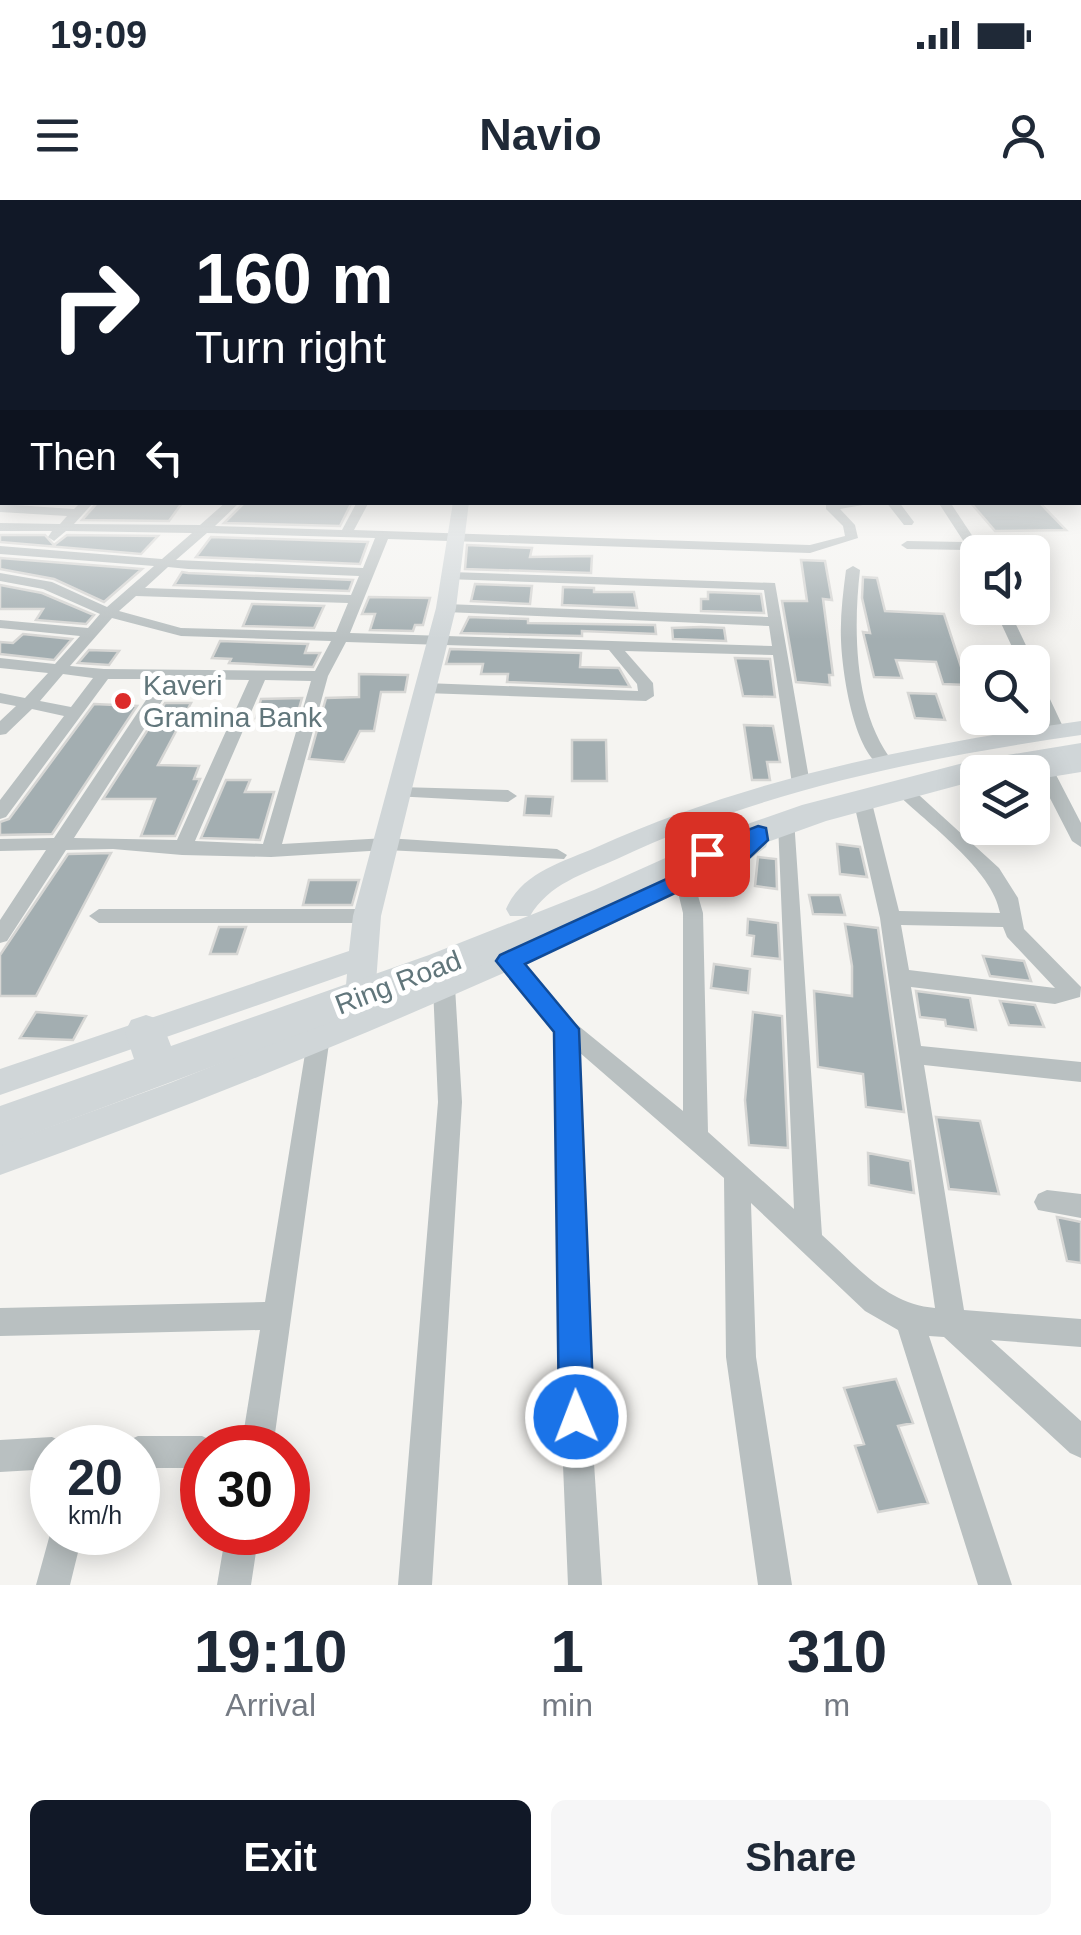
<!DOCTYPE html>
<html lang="en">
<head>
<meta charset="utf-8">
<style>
	body { margin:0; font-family:Helvetica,sans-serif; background:#f6f6f7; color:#1f2937; height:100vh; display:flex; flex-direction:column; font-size:38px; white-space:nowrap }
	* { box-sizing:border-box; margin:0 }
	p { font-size:32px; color:#747a83 }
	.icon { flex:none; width:55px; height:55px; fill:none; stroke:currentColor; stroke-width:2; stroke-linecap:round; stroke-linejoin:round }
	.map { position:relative; height:1385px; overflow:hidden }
	.sheet { display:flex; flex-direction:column; background:#fff; flex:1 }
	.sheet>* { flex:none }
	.top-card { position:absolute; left:0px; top:0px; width:1082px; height:305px; box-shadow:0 5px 25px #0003; background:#111827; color:#fff; overflow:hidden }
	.fabs { position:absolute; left:960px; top:335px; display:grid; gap:20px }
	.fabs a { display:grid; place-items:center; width:90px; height:90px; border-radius:15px; background:#fff; box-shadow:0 5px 25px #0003; font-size:50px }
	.speed { position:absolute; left:30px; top:1225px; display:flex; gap:20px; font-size:50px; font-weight:700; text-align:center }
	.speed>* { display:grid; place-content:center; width:130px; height:130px; border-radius:50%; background:#fff; box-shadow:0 5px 25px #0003; line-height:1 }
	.speed small { font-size:25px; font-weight:400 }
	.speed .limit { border:15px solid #d22; background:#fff; color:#111 }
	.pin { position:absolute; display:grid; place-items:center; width:85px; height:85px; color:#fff; margin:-42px; border-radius:20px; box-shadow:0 5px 15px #0006 }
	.me { position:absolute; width:110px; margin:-55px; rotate:359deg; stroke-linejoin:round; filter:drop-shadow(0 0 8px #0008) }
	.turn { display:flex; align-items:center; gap:35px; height:210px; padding:0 30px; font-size:45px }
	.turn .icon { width:130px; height:130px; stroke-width:2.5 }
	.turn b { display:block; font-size:70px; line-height:85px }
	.then { display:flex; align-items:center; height:95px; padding:0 30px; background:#0003; gap:20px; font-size:38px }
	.eta { display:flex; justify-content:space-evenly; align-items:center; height:170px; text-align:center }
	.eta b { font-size:60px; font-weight:700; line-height:70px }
	.primary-button { display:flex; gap:20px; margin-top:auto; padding:20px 30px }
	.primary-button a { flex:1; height:115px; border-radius:15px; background:#111827; color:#fff; font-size:40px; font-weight:700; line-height:115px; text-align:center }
	.primary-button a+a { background:#f6f6f7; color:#1f2937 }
	.status { display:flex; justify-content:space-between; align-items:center; height:70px; padding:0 50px; background:#fff; direction:ltr }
	.status svg { height:28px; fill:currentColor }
	header { display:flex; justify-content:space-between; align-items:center; height:130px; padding:0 30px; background:#fff; font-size:45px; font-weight:700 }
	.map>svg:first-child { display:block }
</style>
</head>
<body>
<div class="status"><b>19:09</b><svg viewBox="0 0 49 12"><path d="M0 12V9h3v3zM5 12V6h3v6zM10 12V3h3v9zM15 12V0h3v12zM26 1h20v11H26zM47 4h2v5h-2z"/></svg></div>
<header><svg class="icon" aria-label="menu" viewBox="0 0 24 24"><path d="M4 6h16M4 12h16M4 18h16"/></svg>Navio<svg class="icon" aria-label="person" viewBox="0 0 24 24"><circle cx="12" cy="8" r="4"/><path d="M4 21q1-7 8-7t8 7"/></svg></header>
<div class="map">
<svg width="1081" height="1385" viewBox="0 0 1081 1385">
	<rect width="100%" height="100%" fill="#f5f4f1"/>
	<!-- building -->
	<path fill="#a3aeb1" stroke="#d6d6d4" stroke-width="2.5" d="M 98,302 L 166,302 L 182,303 L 169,321 L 82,320 Z
		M 245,302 L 352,302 L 340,326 L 224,323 Z
		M 970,302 L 1039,302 L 1066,330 L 995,331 Z
		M 0,335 L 45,335 L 54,345 L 67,335 L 158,336 L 141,354 L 0,342 Z
		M 211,337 L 368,342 L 360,364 L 196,357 Z
		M 467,345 L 532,348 L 530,357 L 592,356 L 591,373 L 465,369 Z
		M 0,358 L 142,369 L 104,402 L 54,379 L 0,369 Z
		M 801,360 L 825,361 L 832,400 L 823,399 L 833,475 L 829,475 L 830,485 L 796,482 L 782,401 L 807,401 Z
		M 182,372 L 188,373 L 353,380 L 349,391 L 174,385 Z
		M 863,377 L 877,378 L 885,411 L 944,414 L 967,485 L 943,484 L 936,462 L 896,460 L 902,478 L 874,477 L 863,432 L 870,433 L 862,398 Z
		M 475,384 L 532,386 L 530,404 L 471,401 Z
		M 0,385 L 42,393 L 94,415 L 86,424 L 36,420 L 43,409 L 0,409 Z
		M 563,387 L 594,388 L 594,392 L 634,392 L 637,408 L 562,405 Z
		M 708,392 L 761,394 L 764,413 L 701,411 L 701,399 L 708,399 Z
		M 369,397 L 430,398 L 423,425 L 415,425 L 413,431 L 370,430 L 375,414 L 362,414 Z
		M 252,404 L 324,406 L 314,428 L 243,426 Z
		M 469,417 L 528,419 L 528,423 L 655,425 L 656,434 L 582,431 L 582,436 L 461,433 Z
		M 701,427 L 724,428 L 726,441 L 673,439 L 672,428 Z
		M 23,434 L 72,439 L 54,460 L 0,454 L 0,442 L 13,443 Z
		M 220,441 L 308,444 L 305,453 L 320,453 L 313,467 L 229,463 L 231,459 L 212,458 Z
		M 450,449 L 581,453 L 580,467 L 619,468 L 630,487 L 507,482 L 508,474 L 481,474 L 483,464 L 446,464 Z
		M 89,450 L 119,451 L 109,465 L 78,463 Z
		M 735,458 L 770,459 L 775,497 L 743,496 Z
		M 359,474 L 408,475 L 405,492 L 381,492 L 374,531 L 360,531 L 344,562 L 309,559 L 326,498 L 359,497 Z
		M 908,493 L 936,494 L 945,520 L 915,518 Z
		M 302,498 L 298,512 L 256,518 L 261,499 Z
		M 165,503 L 191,503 L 158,565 L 199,566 L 194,579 L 200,579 L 175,636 L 141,636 L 155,599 L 103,599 Z
		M 94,504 L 137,506 L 52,634 L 0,635 L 0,622 L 9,619 Z
		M 744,525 L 773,526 L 780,562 L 767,562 L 770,580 L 752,580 Z
		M 572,540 L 606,540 L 607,581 L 572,581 Z
		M 226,580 L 250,580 L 245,592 L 274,592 L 260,640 L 201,638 Z
		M 526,596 L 553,597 L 551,616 L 524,615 Z
		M 837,644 L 860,647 L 867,677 L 840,674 Z
		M 111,653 L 36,796 L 0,796 L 0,755 L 68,654 Z
		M 758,657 L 776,659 L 777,689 L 755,686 Z
		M 309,680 L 359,680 L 352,705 L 303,705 Z
		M 809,695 L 840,695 L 845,715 L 813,714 Z
		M 748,719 L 778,723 L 780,759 L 752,756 L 754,736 L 747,735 Z
		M 845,724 L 878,728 L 904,912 L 866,907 L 863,874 L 818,867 L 814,791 L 852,796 L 852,766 Z
		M 219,727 L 246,727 L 237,754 L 210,754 Z
		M 983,756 L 1024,761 L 1031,781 L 990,776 Z
		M 714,764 L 750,769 L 748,793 L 711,788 Z
		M 916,791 L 970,798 L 976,830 L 946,826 L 945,820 L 920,817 Z
		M 1000,801 L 1035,805 L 1044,827 L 1009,825 Z
		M 36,812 L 86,816 L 73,840 L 20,838 Z
		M 753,812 L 782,816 L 788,948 L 749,945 L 745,900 Z
		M 936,917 L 980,921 L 999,994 L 949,989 Z
		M 868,953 L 910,961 L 914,993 L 869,985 Z
		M 1057,1017 L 1081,1022 L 1081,1063 L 1067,1061 Z
		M 896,1179 L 913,1223 L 898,1226 L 928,1303 L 878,1312 L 855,1246 L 864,1244 L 844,1188 Z"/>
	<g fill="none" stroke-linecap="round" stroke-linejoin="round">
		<!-- street -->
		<path fill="#b9c0c1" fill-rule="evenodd" d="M 0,260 L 2,260 L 2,266 L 0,266 Z
			M 0,282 L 2,282 L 2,288 L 0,288 Z
			M 81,302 L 94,302 L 74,324 L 200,325 L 226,302 L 240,302 L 215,326 L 342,330 L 357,302 L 369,302 L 354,330 L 810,345 L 845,336 L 843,326 L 826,309 L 826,303 L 880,302 L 840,309 L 855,325 L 858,338 L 810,353 L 388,339 L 350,433 L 772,446 L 769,426 L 446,412 L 439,408 L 446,404 L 768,417 L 764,390 L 446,379 L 446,373 L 451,372 L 775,383 L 810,584 L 807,588 L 801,589 L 792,584 L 773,455 L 625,451 L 653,483 L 654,496 L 646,501 L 425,493 L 417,488 L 425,483 L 638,491 L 637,484 L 609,450 L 346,442 L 328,476 L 282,644 L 386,638 L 557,649 L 567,655 L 564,659 L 386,650 L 271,657 L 182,655 L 113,649 L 66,650 L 7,741 L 0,743 L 0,720 L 46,650 L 0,651 L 0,639 L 54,638 L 160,479 L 108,479 L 6,617 L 0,619 L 0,600 L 64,516 L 32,509 L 6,534 L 0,535 L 0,521 L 16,506 L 0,503 L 0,493 L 25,498 L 48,473 L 0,468 L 0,458 L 55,464 L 80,436 L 0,428 L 0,420 L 88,428 L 100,414 L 43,389 L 0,381 L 0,373 L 52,382 L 107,407 L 154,366 L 0,354 L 0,346 L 162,359 L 192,333 L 66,331 L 54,341 L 48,337 L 52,331 L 0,331 L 0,323 L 60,324 L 67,316 L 0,312 L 0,304 L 74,309 ZM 207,333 L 375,338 L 363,368 L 176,360 ZM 168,367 L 188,369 L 359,376 L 351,395 L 145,388 ZM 136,396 L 348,403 L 336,432 L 181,428 L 119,411 ZM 112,418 L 181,436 L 331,441 L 315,471 L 104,469 L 70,466 ZM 63,474 L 93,478 L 71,507 L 40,501 ZM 176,479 L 249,480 L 177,640 L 74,638 ZM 265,480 L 311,481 L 263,644 L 195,641 Z
			M 886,302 L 899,302 L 914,322 L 912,325 L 904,325 Z
			M 938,302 L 950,302 L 979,346 L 982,352 L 978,352 L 978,361 L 973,360 L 968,350 L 907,349 L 901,345 L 907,341 L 964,342 Z
			M 853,366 L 860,370 C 853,430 854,514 894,563 L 885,568 C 854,557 842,471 841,440 C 840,417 843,393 846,370 Z
			M 994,408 L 1008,408 L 1034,462 L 1032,464 L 1019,462 Z
			M 1032,473 L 1040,478 L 1065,531 L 1063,535 L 1057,536 C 1037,526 1032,494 1032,473 Z
			M 1045,566 L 1054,571 L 1081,623 L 1081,647 L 1072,641 L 1036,571 Z
			M 902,584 L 908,585 L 999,668 L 1018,698 L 1024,729 L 1081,787 L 1080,797 L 1055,804 L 911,787 L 921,846 L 1081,862 L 1081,882 L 924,865 L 964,1110 L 1081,1119 L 1081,1147 L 991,1140 L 1081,1221 L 1081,1258 L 1070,1253 L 944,1137 L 929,1136 L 1012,1385 L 978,1385 L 898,1130 L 865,1111 L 751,1003 L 756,1157 L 792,1385 L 758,1385 L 726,1157 L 724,978 L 579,852 L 591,1217 L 602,1385 L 568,1385 L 561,1217 L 556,831 L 497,761 L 500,755 L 516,755 L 575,823 L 683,911 L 683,713 L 675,680 L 685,673 L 692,675 L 703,713 L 708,932 L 794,1009 L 778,623 L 780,619 L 794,619 L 822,1035 C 857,1066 886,1104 935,1108 L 880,718 L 853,599 L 856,595 L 862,593 L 871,599 L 899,711 L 1000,713 C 993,670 927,623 896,593 L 893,589 ZM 901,725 L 1003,727 L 1007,737 L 1055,788 L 909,770 Z
			M 399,587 L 508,590 L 517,596 L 508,602 L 393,596 L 390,592 Z
			M 99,709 L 367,709 L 377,716 L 367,723 L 99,723 L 89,716 Z
			M 444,779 L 452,781 L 455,787 L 462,902 L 432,1385 L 398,1385 L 438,902 L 433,787 L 436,781 Z
			M 320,820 L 328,823 L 331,829 L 273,1248 L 241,1248 L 260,1130 L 0,1136 L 0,1108 L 265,1102 L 309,829 L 312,823 Z
			M 1047,990 L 1081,994 L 1081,1018 L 1038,1010 L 1034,1002 L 1038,994 Z
			M 138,1236 L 202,1236 L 213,1241 L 216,1248 L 202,1248 L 202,1268 L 138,1268 L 138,1248 L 124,1248 L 127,1241 Z
			M 52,1237 L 63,1242 L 65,1248 L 52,1248 L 52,1269 L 0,1272 L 0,1240 Z
			M 52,1327 L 52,1332 L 83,1332 L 70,1385 L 36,1385 Z
			M 226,1332 L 259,1332 L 251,1385 L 217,1385 Z"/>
		<!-- secondary -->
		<path fill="#d0d6d8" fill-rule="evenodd" d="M 453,302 L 469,302 L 456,408 L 381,716 L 375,796 L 371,804 L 530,741 L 732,647 L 744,637 L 749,627 L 767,627 L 771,633 L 766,647 L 750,659 C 506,777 256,883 0,975 L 0,945 L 170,883 L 366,805 L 349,804 L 345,796 L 347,774 L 0,895 L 0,869 L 349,751 L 353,716 L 436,408 Z
			M 1081,521 L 1081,535 C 922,558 763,590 617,659 C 583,674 549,684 530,716 L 510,716 L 506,709 C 522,672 563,662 597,647 C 750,578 916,545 1081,521 Z
			M 1081,558 L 1081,572 L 1032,580 L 1032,572 L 1020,572 L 1032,566 Z"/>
		<!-- highway -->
		<path fill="#d0d6d8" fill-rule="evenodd" d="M 1081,543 L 1081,563 L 1021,572 L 978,572 L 978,580 L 826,621 L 745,650 L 620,708 L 457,775 L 0,946 L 0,906 L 134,859 L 125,832 L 131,820 L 146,815 L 161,820 L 171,846 L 429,755 L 594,690 L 719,634 L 802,605 L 971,561 Z"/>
	</g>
	<!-- sky -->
	<linearGradient id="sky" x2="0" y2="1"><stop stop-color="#92bad9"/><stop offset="0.56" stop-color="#fafaf9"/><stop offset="1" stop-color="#fafaf9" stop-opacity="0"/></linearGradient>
	<rect width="1081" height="439" fill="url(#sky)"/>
	<!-- route -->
	<path fill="#1a73e8" stroke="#114b97" stroke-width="2.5" d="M 758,626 L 766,628 L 768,640 L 749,658 L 525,764 L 579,829 L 594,1217 L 589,1229 L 576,1234 L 564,1229 L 559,1217 L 554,832 L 496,761 L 500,755 L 706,661 L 696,654 L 699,649 Z"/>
	<!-- markers -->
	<circle fill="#dc2b2a" stroke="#fff" stroke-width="4" cx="123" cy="501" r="10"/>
	<g text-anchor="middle" stroke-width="10" stroke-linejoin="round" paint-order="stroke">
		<!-- poi labels -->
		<g font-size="28" fill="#61767b" stroke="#fff" text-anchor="start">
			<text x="143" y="495">Kaveri<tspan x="143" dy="32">Gramina Bank</tspan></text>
		</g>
		<!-- street labels -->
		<g font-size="28" fill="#61767b" stroke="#fff">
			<text transform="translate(398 782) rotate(-21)" y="10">Ring Road</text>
		</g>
	</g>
</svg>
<div class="fabs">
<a><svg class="icon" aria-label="sound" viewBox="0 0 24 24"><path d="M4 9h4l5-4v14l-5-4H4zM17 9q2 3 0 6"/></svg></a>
<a><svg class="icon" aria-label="search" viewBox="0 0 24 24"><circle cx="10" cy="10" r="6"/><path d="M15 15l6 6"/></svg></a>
<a><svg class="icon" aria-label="layers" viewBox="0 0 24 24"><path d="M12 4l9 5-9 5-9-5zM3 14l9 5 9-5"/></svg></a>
</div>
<div class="speed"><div>20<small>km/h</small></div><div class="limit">30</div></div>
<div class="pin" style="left:707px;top:654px;background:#d93025"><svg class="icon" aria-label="arrive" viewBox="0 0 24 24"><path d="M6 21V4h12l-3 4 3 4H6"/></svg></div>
<svg class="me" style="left:576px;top:1217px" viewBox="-20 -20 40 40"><circle r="17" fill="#1a73e8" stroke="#fff" stroke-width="3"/><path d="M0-11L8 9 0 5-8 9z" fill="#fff"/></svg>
<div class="top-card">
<div class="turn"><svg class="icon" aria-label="right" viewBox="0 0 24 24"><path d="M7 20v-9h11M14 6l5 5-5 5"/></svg><div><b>160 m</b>Turn right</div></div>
<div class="then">Then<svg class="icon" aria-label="left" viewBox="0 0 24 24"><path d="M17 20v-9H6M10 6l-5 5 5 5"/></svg></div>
</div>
</div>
<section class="sheet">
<div class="eta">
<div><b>19:10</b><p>Arrival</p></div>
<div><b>1</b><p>min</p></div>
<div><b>310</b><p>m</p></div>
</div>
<div class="primary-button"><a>Exit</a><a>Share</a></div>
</section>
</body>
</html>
